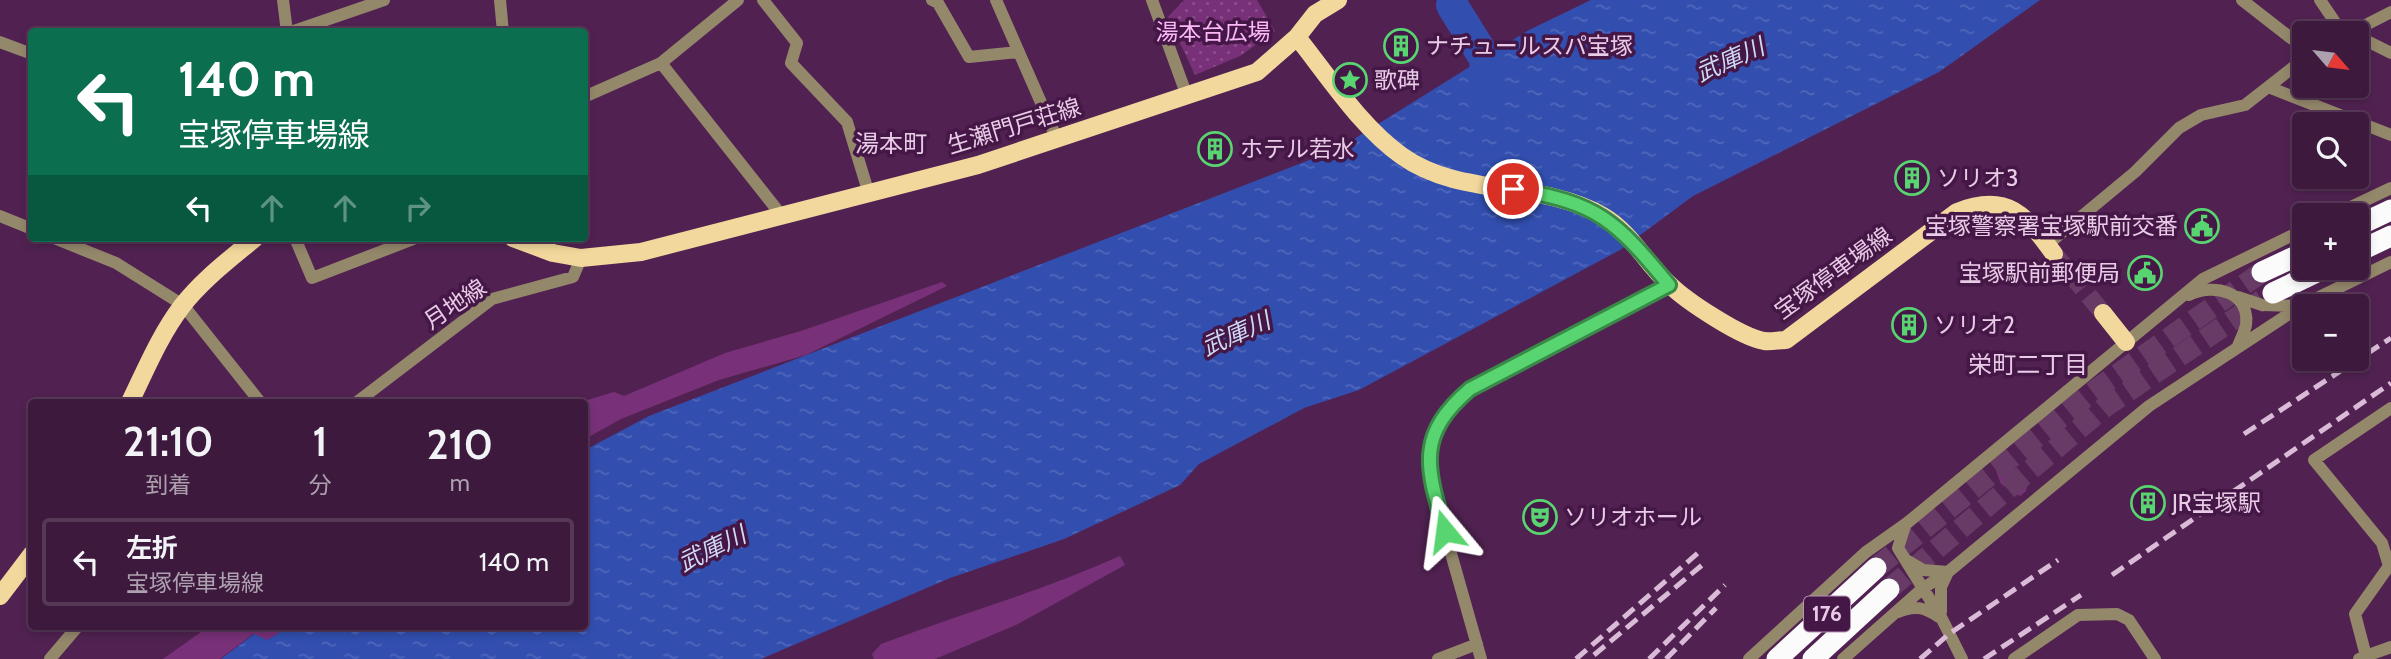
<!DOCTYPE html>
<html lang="ja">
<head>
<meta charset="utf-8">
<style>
	body { margin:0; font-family:Cabin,"Noto Sans JP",sans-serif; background:#442344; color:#f1f3f6; height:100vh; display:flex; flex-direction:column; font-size:26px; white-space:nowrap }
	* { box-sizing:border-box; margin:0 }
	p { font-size:23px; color:#ada1b0 }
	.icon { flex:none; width:38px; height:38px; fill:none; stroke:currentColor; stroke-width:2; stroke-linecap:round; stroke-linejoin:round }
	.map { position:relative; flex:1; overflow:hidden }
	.drawer { position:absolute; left:28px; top:399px; width:560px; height:231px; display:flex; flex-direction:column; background:#3d1a3d; border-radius:7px; box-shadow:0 4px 10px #0003,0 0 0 2px #563857 }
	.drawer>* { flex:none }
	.top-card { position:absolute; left:28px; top:28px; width:560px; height:214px; border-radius:7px; box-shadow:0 4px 10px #0003,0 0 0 2px #563857; background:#0b6e4f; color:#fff; overflow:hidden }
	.needle { width:46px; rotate:118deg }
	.tools { position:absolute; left:2292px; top:21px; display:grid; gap:14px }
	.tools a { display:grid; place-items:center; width:77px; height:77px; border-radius:7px; background:#3d1a3d; box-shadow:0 4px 10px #0003,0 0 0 2px #563857; font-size:35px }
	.pin { position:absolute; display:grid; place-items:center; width:60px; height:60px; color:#fff; margin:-30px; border:4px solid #fff; border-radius:50%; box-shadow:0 2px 7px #0007 }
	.me { position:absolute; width:77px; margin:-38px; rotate:344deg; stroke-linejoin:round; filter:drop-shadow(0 0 5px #0008) }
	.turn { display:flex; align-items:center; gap:24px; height:147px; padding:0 35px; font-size:32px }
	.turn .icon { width:91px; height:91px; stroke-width:2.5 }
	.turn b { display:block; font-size:49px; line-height:60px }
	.lanes { display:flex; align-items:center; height:66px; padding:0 35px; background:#0003; justify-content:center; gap:35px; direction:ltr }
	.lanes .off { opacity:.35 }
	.eta { display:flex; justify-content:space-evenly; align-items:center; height:119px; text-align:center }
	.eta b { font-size:42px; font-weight:600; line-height:49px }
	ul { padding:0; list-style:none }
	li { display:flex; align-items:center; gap:21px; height:88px; margin:0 14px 10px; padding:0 21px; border:4px solid #563857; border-radius:7px }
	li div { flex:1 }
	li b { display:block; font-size:26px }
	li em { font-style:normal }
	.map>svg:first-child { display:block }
</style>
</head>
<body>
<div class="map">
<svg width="2391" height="659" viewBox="0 0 2391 659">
	<defs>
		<pattern id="forest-firs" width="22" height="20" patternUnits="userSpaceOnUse" patternTransform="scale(1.75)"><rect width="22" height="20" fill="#783178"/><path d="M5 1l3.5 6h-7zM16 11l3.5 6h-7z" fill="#8b4e8b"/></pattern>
		<pattern id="park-dots" width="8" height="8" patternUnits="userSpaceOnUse" patternTransform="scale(1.75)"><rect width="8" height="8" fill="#783178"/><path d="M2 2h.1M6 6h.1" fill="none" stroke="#8b4e8b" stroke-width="1.8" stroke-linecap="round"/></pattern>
		<pattern id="water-ripples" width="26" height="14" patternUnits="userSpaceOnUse" patternTransform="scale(1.75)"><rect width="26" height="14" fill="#324fb0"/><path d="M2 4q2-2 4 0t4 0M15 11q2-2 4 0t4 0" fill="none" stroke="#5067bb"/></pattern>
	</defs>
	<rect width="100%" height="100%" fill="#512251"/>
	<!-- grass -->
	<path fill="#783178" d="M 942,282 L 947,286 L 806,355 L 719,380 L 621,419 L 585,439 L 584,402 L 581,402 L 614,392 L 624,396 L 725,353 L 804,330 Z
		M 1120,556 L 1125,565 L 1016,625 L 935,659 L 874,659 L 872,654 L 881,644 C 961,614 1042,591 1120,556 Z
		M 208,627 L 289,627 L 267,640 L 253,634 L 220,659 L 163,659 Z"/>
	<!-- forest -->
	<path fill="url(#forest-firs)" d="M 2003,457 L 2028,482 L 2026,491 L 2020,496 L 2001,484 L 1995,468 Z"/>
	<!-- park -->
	<path fill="url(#park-dots)" d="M 1184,0 L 1257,0 L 1275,31 L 1240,56 L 1195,75 L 1168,17 Z"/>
	<!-- water -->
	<path fill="url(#water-ripples)" d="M 1591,0 L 2040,0 L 1939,72 L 1693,196 L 1620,250 L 1359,390 L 1304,408 L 1199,464 L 1180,485 L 1064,539 L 950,578 L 761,659 L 221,659 L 254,634 L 267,640 L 289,627 L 584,626 L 585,450 L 649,416 L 1338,149 L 1529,30 Z"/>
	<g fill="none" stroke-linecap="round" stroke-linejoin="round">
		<!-- river -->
		<path stroke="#324fb0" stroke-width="32" d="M 1452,5 L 1486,60 L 1483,99"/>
		<!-- major-tunnel -->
		<path stroke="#683b67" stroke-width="18" stroke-dasharray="18 9" stroke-linecap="butt" d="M 2054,254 L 2103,313"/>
		<!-- highway-tunnel -->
		<path stroke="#683b67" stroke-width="21" stroke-dasharray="21 10" stroke-linecap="butt" d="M 1876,568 L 2091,393 L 2262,272
			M 1889,589 L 2105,407 L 2262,300"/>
		<!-- minor -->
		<path stroke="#94886b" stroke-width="12" d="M 283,0 L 287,32
			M 500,0 L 503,32
			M 763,0 L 797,43 L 791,63 L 847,122 L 869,194
			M 932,0 L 938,3 L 969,57 L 1018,52
			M 996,0 L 1057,139
			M 1152,0 L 1187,96
			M 2242,0 L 2305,49
			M 2320,0 L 2339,28 L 2352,33
			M 291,32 L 384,0
			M 2350,33 L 2391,12
			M 2357,36 L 2391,53
			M 0,42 L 32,54
			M 661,63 L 782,216
			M 2268,87 L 2391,135
			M 584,97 L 661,63 L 738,0
			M 2334,215 L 2391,188
			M 0,216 L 32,229
			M 54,238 L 116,263 L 183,305 L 260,402
			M 295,238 L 312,278 L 416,238
			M 2047,245 L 2135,172 L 2179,128 L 2201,115 L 2245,105 L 2305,58
			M 2189,295 C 2213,283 2250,291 2246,325 C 2245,331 2240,340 2238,346
			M 2238,297 L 2262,305 L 2301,306
			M 357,402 L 492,299 L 573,277 L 581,258
			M 1905,526 L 1898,548 L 1942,619 L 1962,659
			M 1906,560 L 1923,570 L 1948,572
			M 1898,612 C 1914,605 1924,607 1939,617
			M 1941,612 L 1941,587 L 1948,572
			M 2366,656 L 2391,647
			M 50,659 L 78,626
			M 1438,659 L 1477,644
			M 1481,659 L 1431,483 C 1426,438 1436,418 1470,389 L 1669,285
			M 1749,659 L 1866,552 L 1907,523 L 2203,279 L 2305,229
			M 1843,659 L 1922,589 L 1948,572 L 2149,406 L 2301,306 L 2391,262
			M 2014,659 L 2078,615 L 2117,614 L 2129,620 L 2155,659
			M 2359,659 L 2366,656 L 2355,614 L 2389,566 L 2382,543 L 2314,460 L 2391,408"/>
		<!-- major -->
		<path stroke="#f2d89c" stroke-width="18" d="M 1297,37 C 1329,77 1360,126 1402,156 C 1461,198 1541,180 1603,216 C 1632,233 1645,263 1669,284 C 1686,301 1741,337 1764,341 C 1771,342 1779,340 1786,340 L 1957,212 C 2007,192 2026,215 2054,254
			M 513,238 L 553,253 L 581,258 L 641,252 L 978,165 L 1257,72 L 1297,37 L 1315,14 L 1338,0
			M 2103,313 L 2126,342
			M 130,402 C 146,369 160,335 182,306 C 202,280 230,259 255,238
			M 0,596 L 32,554"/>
		<!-- highway -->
		<path stroke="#fbfbfb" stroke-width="21" d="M 2357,226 L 2391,210
			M 2357,252 L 2391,236
			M 2262,272 L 2305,252
			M 2273,293 L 2325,268
			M 1777,659 L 1876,568
			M 1813,659 L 1889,589"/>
		<!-- rail -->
		<path stroke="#d9bad7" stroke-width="5" stroke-dasharray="14 7" stroke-linecap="butt" d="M 2244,434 L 2391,338
			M 2112,575 L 2391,383
			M 1594,655 L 1707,561
			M 1576,659 L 1699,552
			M 1649,659 L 1725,585
			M 1666,659 L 1716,608
			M 1920,659 L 1949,634 L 2058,560
			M 1984,659 L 2081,595"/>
	</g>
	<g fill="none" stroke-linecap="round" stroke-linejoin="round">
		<!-- route casing -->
		<g stroke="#398a49" stroke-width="18">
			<path id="route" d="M 1445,531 C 1427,468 1415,436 1470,389 L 1669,285 C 1615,220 1599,203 1513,189"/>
		</g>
		<!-- route -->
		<use href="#route" stroke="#58d570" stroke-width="12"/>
	</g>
	<!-- icons -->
	<defs>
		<g id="building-ring" transform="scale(1.75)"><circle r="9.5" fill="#451746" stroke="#58d570" stroke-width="1.5"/><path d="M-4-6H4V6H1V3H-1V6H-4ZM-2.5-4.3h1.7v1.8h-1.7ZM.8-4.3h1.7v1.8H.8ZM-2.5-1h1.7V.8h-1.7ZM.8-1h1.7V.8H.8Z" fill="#58d570"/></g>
		<g id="sight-ring" transform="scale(1.75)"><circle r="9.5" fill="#451746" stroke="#58d570" stroke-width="1.5"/><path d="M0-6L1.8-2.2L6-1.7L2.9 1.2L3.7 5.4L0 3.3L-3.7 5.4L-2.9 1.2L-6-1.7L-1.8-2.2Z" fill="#58d570"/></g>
		<g id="civic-ring" transform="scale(1.75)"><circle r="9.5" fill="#451746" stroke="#58d570" stroke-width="1.5"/><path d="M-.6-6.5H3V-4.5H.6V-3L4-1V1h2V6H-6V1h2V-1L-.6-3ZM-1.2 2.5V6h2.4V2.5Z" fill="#58d570"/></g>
		<g id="theatre-ring" transform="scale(1.75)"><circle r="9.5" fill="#451746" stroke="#58d570" stroke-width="1.5"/><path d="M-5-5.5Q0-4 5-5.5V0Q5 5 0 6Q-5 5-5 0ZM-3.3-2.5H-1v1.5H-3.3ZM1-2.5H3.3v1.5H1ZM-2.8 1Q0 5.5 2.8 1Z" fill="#58d570"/></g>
	</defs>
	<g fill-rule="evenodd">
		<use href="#building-ring" x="1401" y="46"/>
		<use href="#sight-ring" x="1350" y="80"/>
		<use href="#building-ring" x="1215" y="149"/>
		<use href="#building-ring" x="1912" y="178"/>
		<use href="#civic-ring" x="2202" y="226"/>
		<use href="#civic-ring" x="2145" y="273"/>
		<use href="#building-ring" x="1909" y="325"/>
		<use href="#building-ring" x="2148" y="503"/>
		<use href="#theatre-ring" x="1540" y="517"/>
	</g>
	<g text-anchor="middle" stroke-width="7" stroke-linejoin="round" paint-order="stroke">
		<!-- shield labels -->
		<rect fill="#451746" stroke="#b795b6" stroke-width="2" x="1804" y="596.5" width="46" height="35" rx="5"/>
		<g font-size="21" font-weight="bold" fill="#e8cbe6">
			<text x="1827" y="621">176</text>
		</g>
		<!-- park labels -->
		<g font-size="23" fill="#fbb8f9" stroke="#451746">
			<text x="1213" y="40">湯本台広場</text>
		</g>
		<!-- poi labels -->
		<g font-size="23" fill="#e8cbe6" stroke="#451746" text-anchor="start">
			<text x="1426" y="54">ナチュールスパ宝塚</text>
			<text x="1374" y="88">歌碑</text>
			<text x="1240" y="157">ホテル若水</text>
			<text x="1937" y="186">ソリオ3</text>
			<text x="2178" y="234" text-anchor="end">宝塚警察署宝塚駅前交番</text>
			<text x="2120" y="281" text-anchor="end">宝塚駅前郵便局</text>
			<text x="1934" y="333">ソリオ2</text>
			<text x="2172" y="511">JR宝塚駅</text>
			<text x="1564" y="525">ソリオホール</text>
		</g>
		<!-- street labels -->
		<g font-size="23" fill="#e8cbe6" stroke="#451746">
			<text transform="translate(1014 126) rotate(-17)" y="8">生瀬門戸荘線</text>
			<text transform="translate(1833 273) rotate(-36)" y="8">宝塚停車場線</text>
			<text transform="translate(455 304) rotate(-34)" y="8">月地線</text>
		</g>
		<!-- water labels -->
		<g font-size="24" font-style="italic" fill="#cfdaf4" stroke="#451746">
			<text transform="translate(1730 60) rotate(-24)" y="8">武庫川</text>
			<text transform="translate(1236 334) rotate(-24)" y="8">武庫川</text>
			<text transform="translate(712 549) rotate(-26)" y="8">武庫川</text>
		</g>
		<!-- neighbourhood labels -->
		<g font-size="24" fill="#e8cbe6" stroke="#451746">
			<text x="891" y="152">湯本町</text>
			<text x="2028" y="373">栄町二丁目</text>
		</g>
	</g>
</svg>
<div class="tools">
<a><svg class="needle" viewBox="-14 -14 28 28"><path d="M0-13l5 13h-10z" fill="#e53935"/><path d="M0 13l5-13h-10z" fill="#ada1b0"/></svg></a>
<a><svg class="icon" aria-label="search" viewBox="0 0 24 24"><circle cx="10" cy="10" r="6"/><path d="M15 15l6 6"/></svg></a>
<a>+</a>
<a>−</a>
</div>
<div class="pin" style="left:1513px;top:189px;background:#d93025"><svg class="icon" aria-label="arrive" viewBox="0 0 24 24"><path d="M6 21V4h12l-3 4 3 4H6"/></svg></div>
<svg class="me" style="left:1445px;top:531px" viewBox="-20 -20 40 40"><path d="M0-17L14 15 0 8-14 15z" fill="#58d570" stroke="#fff" stroke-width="4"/></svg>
<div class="top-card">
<div class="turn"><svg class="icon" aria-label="left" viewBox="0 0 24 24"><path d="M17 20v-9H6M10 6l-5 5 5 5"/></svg><div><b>140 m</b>宝塚停車場線</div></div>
<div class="lanes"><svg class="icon" aria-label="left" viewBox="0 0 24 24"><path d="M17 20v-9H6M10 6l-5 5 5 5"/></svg><svg class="icon off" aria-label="ahead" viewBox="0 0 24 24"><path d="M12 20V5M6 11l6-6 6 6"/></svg><svg class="icon off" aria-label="ahead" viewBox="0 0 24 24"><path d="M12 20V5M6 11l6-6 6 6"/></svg><svg class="icon off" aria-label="right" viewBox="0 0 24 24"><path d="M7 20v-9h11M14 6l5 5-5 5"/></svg></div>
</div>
<section class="drawer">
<div class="eta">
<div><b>21:10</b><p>到着</p></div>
<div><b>1</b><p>分</p></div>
<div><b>210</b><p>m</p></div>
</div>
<ul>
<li><svg class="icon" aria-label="left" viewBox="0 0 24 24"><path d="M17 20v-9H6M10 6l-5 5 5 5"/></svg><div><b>左折</b><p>宝塚停車場線</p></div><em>140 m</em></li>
</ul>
</section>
</div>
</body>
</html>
